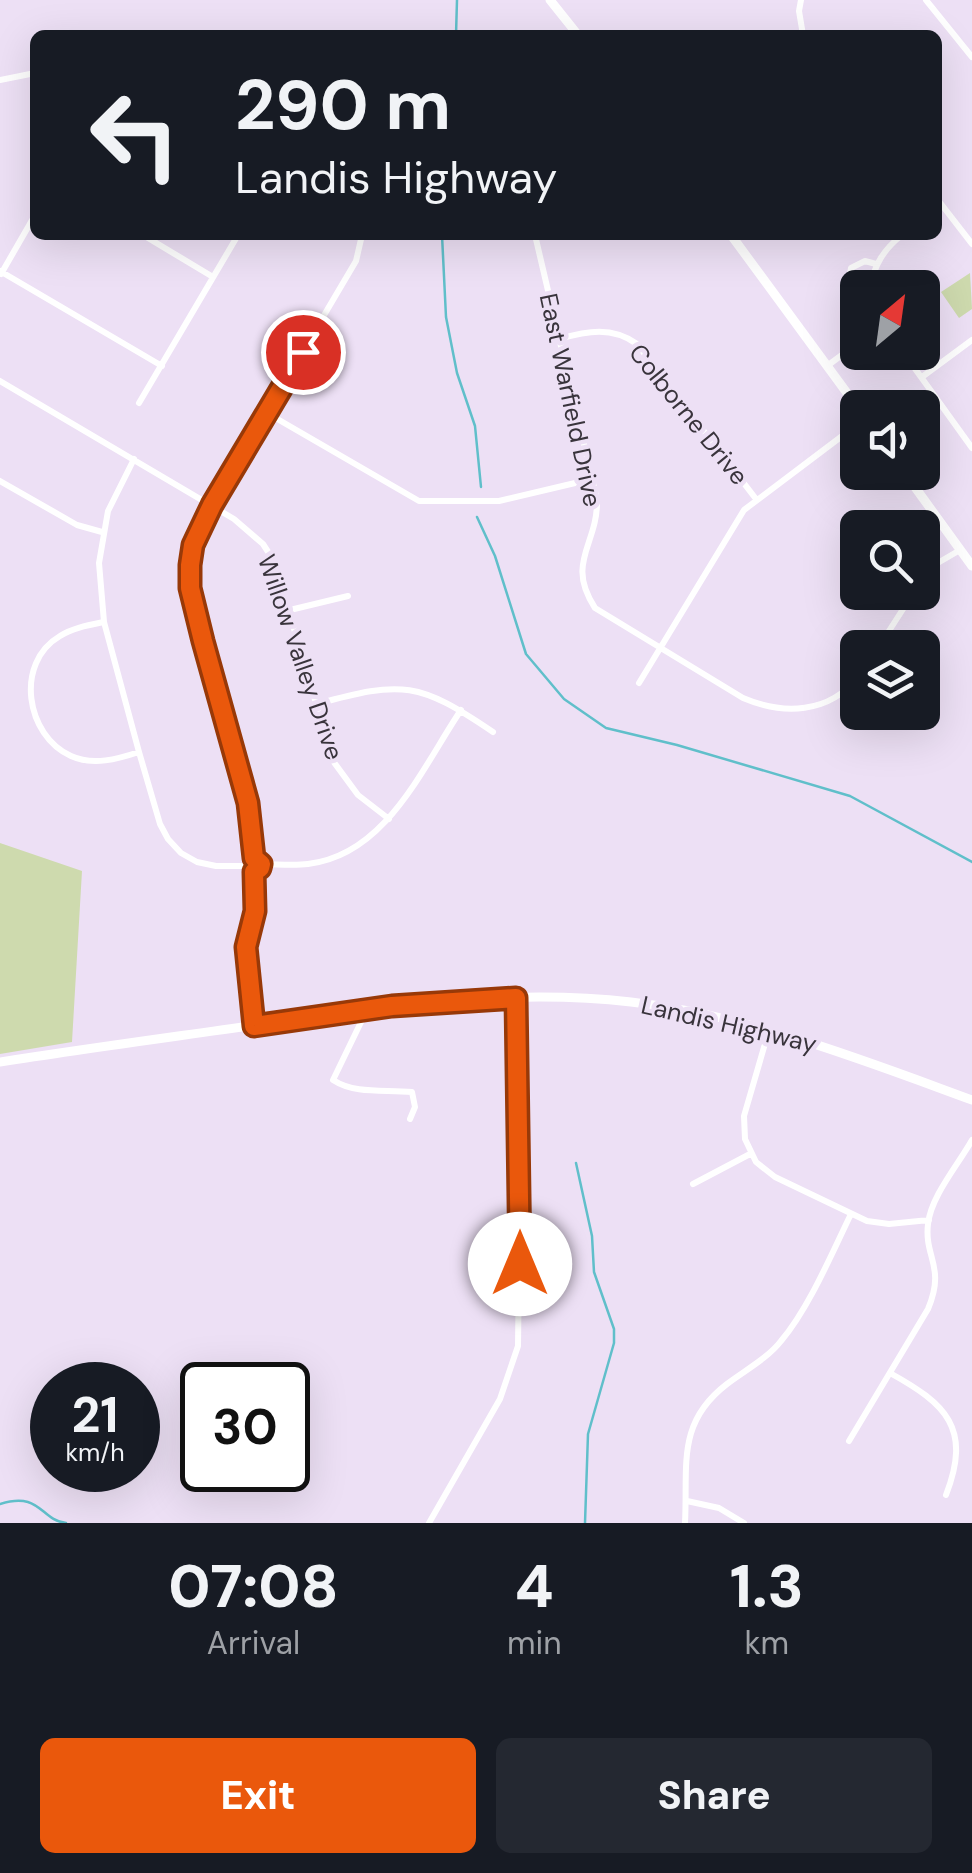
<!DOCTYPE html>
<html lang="en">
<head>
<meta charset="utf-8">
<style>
	body { margin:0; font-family:"DM Sans",sans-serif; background:#242831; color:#f1f3f6; height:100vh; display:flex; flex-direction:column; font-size:38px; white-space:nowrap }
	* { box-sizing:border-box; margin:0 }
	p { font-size:32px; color:#9ea1a6 }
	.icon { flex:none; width:55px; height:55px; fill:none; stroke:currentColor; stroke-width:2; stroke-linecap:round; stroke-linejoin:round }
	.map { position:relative; height:1523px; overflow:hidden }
	.details { display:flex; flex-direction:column; background:#171b24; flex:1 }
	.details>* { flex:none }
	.guide { position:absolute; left:30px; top:30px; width:912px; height:210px; border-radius:15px; box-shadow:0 10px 40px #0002; background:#171b24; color:#f1f3f6; overflow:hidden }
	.needle { width:65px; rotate:29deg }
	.buttons { position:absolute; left:840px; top:270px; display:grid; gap:20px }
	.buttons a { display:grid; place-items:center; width:100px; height:100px; border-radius:15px; background:#171b24; box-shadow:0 10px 40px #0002; font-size:50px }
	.speed { position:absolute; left:30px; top:1362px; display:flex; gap:20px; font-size:50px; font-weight:700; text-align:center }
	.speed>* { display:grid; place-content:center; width:130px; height:130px; border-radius:50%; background:#171b24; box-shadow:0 10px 40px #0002; line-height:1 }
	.speed small { font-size:25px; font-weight:400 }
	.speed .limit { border:5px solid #111; border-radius:15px; background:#fff; color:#111 }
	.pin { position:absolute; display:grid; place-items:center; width:85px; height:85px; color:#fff; margin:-42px; border:5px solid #fff; border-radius:50%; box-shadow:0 2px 10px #0007 }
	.me { position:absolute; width:110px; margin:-55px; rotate:0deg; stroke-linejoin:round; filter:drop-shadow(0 0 8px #0008) }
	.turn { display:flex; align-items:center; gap:35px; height:210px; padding:0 40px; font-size:45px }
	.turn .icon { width:130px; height:130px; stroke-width:2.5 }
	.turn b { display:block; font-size:70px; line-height:85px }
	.eta { display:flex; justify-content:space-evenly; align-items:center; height:170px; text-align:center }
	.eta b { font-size:60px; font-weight:800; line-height:70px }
	.button { display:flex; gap:20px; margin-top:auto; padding:20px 40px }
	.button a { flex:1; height:115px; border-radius:15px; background:#ea580c; color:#fff; font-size:40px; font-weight:800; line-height:115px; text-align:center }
	.button a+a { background:#242831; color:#f1f3f6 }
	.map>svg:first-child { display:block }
</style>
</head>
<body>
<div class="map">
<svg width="972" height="1523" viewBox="0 0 972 1523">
	<rect width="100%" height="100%" fill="#ede0f5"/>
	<!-- green -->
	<path fill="#cedaae" d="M 970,273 L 972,309 L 959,318 L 941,292 Z
		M 0,843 L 82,871 L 72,1042 L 0,1054 Z"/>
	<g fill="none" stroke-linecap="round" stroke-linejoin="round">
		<!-- stream -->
		<path stroke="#60bfca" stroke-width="2.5" d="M 456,35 L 457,0
			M 442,235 L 446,317 L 457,373 L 475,426 L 481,487
			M 477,517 L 495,556 L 526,654 L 564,699 L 606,728 L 677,745 L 850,796 L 972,862
			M 576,1163 L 592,1236 L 594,1272 L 614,1329 L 614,1343 L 588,1434 L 585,1523
			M 0,1504 C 41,1491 40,1520 66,1523"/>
		<!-- minor -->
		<path stroke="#fff" stroke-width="6" d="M 801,0 L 799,11 L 803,35
			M 926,0 L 972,57
			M 315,35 L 317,35
			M 0,80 L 35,73
			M 938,200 L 972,244
			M 143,235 L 213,277
			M 535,235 L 597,500 C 598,545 565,562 595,608 L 743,698 C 783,715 829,714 858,677
			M 0,271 L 162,366
			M 1,274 L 35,215
			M 870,288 C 874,265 884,249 902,235
			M 858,296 L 848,285 L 851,268 L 865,261 L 876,264
			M 559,339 C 587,331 612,326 637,344 L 756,499
			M 903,352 L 972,448
			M 827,366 L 858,343
			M 922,377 L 972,340
			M 0,381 L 234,519 L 263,544 L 274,561 L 333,761 L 358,795 L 389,819
			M 139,403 L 238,235
			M 267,413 L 419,501 L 499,501 L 592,479
			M 134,459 L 108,511 L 99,563 L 104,622 L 139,752 L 160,824 L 168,839 L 181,853 L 197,862 L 216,866 L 247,866
			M 0,481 L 77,525 L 102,532
			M 922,580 L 936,564 L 960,550
			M 290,610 L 348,596
			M 104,622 C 89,625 72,628 60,636 C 14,663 26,736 71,756 C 93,766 118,759 139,752
			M 878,648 L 914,592
			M 639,683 L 744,510 L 858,424
			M 317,704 C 403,680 419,682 493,732
			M 254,858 L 248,803 L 190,588 L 193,545 L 212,505 L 356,261 L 362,235
			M247 865a7 7 0 1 1 14 0a7 7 0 1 1-14 0Z
			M 261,864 C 276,864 293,866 308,864 C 386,855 422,768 461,710
			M 359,1010 L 362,1020 L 333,1080 C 356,1095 386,1089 412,1092 L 415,1107 L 410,1119
			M 254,1025 L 246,947 L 255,911 L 254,872
			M 769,1030 L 744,1116 L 745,1139 L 756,1162 L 775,1177 L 867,1221 L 889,1224 L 929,1220
			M 693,1184 L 750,1154
			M 890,1373 C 946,1404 972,1428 946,1495
			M 849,1441 L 928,1309 C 946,1266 924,1258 928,1224 C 931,1196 958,1165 972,1140
			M 687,1501 L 719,1508 L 744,1523
			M 429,1523 L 500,1399 L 518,1346 L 520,1189 L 516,998
			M 685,1523 C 688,1465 676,1423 727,1384 C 744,1371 768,1358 781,1341 C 809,1308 832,1253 851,1214"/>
		<!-- major -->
		<path stroke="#fff" stroke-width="9" d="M 550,0 L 578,35
			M 731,235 L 858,408
			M 904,472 L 972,566
			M 0,1062 C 90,1048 180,1036 270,1023 C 389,1006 510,988 631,1002 C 751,1016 860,1059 972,1100"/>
	</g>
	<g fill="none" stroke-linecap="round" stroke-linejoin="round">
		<!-- route casing -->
		<g stroke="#983908" stroke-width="25">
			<path id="route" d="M 303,352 L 212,505 L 193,545 L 190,565 L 190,588 L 203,641 L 248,803 L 254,858 L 261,864 L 260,868 L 254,872 L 255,911 L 246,947 L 254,1026 L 392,1006 L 516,998 L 520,1264"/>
		</g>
		<!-- route -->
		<use href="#route" stroke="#ea580c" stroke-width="18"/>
	</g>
	<g text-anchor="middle" stroke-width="9" stroke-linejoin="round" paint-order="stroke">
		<!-- street labels -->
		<g font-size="25" fill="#39343c" stroke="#ede0f5">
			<text transform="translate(571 400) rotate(78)" y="9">East Warfield Drive</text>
			<text transform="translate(689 414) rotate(51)" y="9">Colborne Drive</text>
			<text transform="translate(301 657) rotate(71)" y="9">Willow Valley Drive</text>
			<text transform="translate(729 1024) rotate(13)" y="9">Landis Highway</text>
		</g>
	</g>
</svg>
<div class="buttons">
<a><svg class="needle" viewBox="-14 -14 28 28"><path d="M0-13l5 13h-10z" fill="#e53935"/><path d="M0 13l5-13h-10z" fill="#9ea1a6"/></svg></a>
<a><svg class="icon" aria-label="sound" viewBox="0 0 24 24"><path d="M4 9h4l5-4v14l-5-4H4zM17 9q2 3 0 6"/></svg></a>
<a><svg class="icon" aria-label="search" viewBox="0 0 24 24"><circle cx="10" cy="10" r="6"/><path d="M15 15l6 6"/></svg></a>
<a><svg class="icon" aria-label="layers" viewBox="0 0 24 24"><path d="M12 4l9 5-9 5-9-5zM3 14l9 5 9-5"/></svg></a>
</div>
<div class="speed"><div>21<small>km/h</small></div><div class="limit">30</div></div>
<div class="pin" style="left:303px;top:352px;background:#d93025"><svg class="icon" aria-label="arrive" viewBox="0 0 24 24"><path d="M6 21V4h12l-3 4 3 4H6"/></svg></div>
<svg class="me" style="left:520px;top:1264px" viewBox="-20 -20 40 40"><circle r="19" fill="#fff"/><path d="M0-13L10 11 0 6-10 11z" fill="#ea580c"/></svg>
<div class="guide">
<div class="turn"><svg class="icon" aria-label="left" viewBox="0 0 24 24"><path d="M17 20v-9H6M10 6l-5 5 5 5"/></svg><div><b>290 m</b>Landis Highway</div></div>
</div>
</div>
<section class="details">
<div class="eta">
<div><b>07:08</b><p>Arrival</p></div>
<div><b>4</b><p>min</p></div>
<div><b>1.3</b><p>km</p></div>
</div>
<div class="button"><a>Exit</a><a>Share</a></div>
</section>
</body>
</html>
